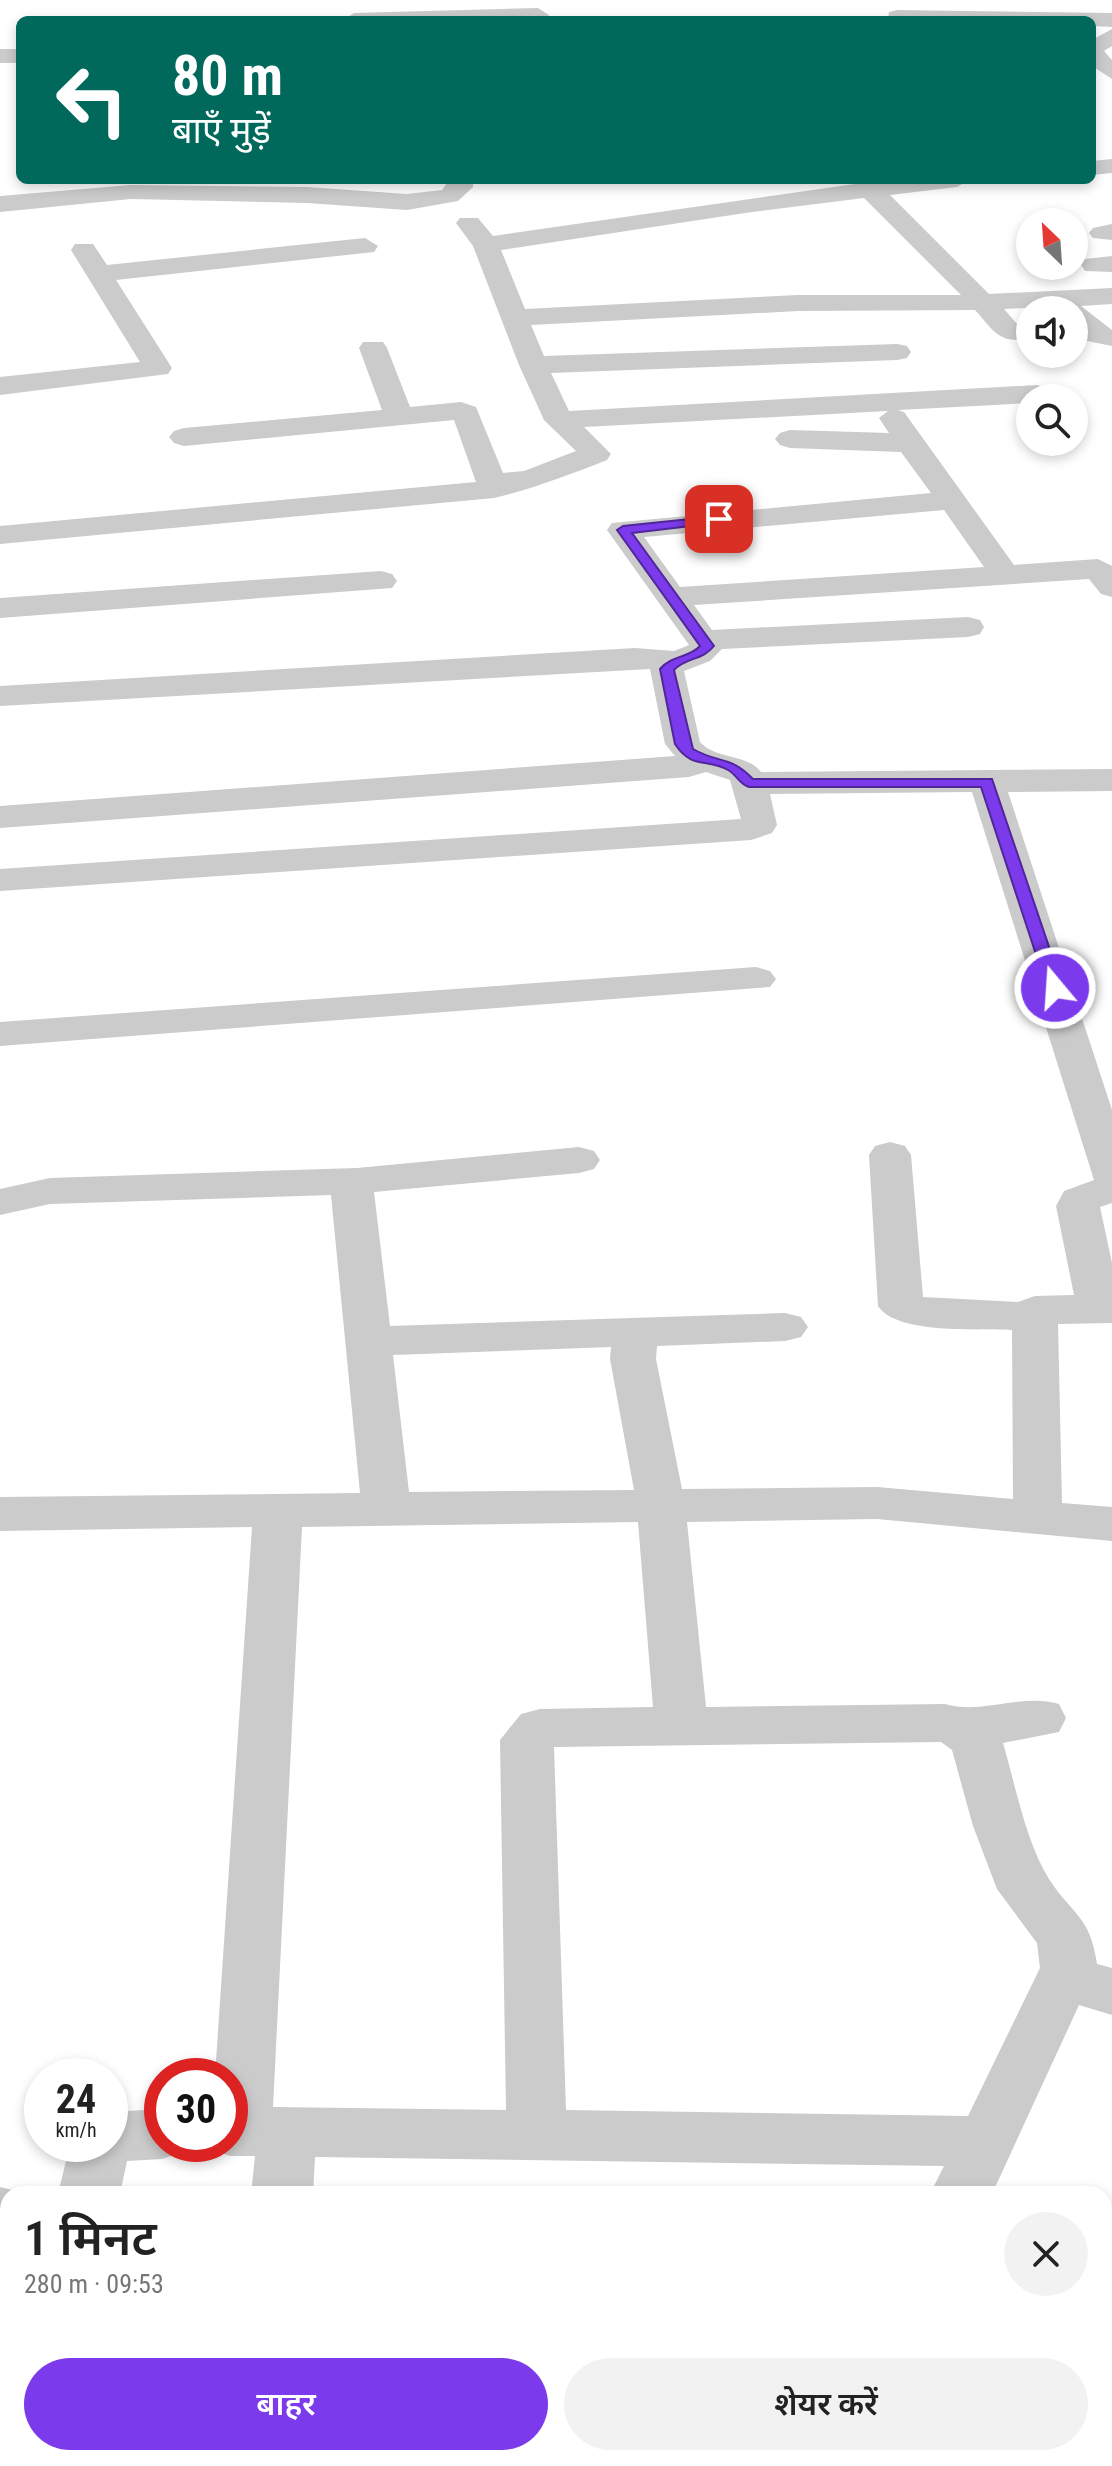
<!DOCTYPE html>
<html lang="hi">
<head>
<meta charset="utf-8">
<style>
	body { margin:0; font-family:"Roboto Condensed","Noto Sans Devanagari",sans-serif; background:#f2f2f2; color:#222; height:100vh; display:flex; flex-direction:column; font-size:30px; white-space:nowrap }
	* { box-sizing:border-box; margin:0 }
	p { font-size:26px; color:#767676 }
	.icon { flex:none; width:44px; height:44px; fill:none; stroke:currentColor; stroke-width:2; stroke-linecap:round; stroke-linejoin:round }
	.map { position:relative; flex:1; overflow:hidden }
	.details { position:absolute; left:0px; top:2186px; width:1112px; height:280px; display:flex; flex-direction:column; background:#fff; border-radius:24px 24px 0 0; box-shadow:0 4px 12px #0003 }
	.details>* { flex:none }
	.hud { position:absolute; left:16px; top:16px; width:1080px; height:168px; border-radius:12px; box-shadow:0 4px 12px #0003; background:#00695c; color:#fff; overflow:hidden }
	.needle { width:52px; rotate:335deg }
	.fabs { position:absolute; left:1016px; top:208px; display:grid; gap:16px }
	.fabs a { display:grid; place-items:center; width:72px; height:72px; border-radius:50%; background:#fff; box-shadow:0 4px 12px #0003; font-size:40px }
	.speed { position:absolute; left:24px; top:2058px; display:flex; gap:16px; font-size:40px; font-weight:700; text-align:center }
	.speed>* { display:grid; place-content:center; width:104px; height:104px; border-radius:50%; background:#fff; box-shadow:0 4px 12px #0003; line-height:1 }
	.speed small { font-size:20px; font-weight:400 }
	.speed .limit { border:12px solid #d22; background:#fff; color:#111 }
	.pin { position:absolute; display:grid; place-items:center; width:68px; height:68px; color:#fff; margin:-34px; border-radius:16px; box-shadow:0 4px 12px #0006 }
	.me { position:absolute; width:88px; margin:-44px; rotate:342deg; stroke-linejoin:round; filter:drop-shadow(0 0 6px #0008) }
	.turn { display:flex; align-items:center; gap:28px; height:168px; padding:0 24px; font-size:36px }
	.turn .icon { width:104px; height:104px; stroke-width:2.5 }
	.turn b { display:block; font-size:56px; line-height:68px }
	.round { display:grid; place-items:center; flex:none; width:84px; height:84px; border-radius:42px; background:#f2f2f2 }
	.summary { display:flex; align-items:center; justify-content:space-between; height:136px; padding:0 24px }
	h1 { font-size:48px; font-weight:600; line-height:60px }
	.cta { display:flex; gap:16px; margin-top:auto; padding:16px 24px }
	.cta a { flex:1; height:92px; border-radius:48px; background:#7c3aed; color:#fff; font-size:32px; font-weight:600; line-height:92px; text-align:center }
	.cta a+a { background:#f2f2f2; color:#222 }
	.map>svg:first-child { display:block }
</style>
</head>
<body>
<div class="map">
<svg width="1112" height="2466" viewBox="0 0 1112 2466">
	<rect width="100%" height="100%" fill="#fff"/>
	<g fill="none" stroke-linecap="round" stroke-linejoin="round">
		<!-- minor -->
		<path fill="#cbcbcb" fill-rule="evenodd" d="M 538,8 L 549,15 L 546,20 L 343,20 L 354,13 Z
			M 897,10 L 1112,13 L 1112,27 L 1092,26 L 1092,20 L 888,20 L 889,12 Z
			M 1112,29 L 1112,46 L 1104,51 L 1112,60 L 1112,79 L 1092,66 L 1092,40 Z
			M 0,49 L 20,49 L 20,63 L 0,63 Z
			M 1112,159 L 1112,173 L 1092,175 L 1092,161 Z
			M 449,180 L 473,180 L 473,187 L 458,201 L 407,210 L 307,203 L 131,199 L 0,212 L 0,196 L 131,185 L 307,187 L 407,194 L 442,190 Z
			M 969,180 L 957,187 L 890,195 L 989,294 L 1112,288 L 1112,304 L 1081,306 L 1112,330 L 1112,346 L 1087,341 L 1074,327 L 1074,310 L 1062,310 L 1064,306 L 1004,309 L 1025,333 L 1021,339 C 999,344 989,325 975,310 L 798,311 L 531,325 L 544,356 L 897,344 L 907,346 L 911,352 L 907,358 L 897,360 L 551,373 L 569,411 L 1037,385 L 1047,388 L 1051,394 L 1049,398 L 1030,398 L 1030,403 L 898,410 L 904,412 L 1014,565 L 1098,559 L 1112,566 L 1112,597 L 1101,594 L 1089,579 L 694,605 L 712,630 L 968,617 L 980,620 L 984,627 L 980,634 L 968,637 L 722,649 L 710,661 L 684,671 L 700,742 C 716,760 746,753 761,772 L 1112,769 L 1112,791 L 1008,792 L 1112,1110 L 1112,1203 L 1100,1207 L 1112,1263 L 1112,1323 L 1058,1324 L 1062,1503 L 1112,1507 L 1112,1541 L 877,1519 L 687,1522 L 706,1707 L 945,1704 C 983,1715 1021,1693 1059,1704 L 1066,1718 L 1059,1732 L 1003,1743 C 1016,1787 1025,1840 1049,1879 C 1072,1915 1090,1915 1097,1964 L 1112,1968 L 1112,2015 L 1079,2005 L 992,2194 L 930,2194 L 944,2166 L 315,2157 L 313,2194 L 251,2194 L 255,2156 L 230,2156 L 209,2149 L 206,2144 L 230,2144 L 230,2076 L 215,2076 L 252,1527 L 0,1531 L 0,1497 L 360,1493 L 331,1195 L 50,1204 L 0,1215 L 0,1189 L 50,1178 L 357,1168 L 579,1147 L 594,1151 L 600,1160 L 594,1169 L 579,1173 L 374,1192 L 390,1326 L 785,1313 L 801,1317 L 808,1327 L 801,1337 L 785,1341 L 657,1346 L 656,1359 L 682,1489 L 877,1487 L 1013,1499 L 1012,1330 C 979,1328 897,1335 878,1306 L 869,1155 L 875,1146 L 890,1142 L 905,1146 L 911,1155 L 923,1297 L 1018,1302 L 1035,1296 L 1074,1295 L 1056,1206 L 1064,1191 L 1094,1180 L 972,792 L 770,794 L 777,825 L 772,833 L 751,840 L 0,891 L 0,869 L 741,819 L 730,780 L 706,772 L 689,777 L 0,828 L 0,806 L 675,756 L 665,744 L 650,669 L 0,706 L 0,686 L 635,648 L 674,651 L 689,645 L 607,530 L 612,523 L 931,493 L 901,452 L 790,448 L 780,445 L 775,439 L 780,433 L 790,430 L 889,433 L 879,418 L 888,411 L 584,427 L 611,454 L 607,460 C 569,475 532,489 494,498 L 0,544 L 0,526 L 476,482 L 454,420 L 184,446 L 174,443 L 169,437 L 174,431 L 184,428 L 382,410 L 359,348 L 363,342 L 383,342 L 387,348 L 410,407 L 461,402 L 476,407 L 503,473 L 524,471 L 576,451 L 544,420 L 519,365 L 473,246 L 456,223 L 460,218 L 478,218 L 493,236 L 869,182 ZM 864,198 L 961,295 L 798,295 L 525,309 L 501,250 L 745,213 ZM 944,510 L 984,567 L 680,587 L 644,537 ZM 611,1347 L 610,1359 L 634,1490 L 409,1492 L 393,1355 ZM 638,1522 L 653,1707 L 540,1709 L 521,1714 L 500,1740 L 506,2110 L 273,2107 L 302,1527 ZM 941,1742 L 952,1750 L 973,1826 L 997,1889 L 1037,1943 L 1040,1968 L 968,2116 L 566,2110 L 554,1747 Z
			M 1112,224 L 1112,240 L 1093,238 L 1089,233 L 1093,228 Z
			M 365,238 L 378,246 L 374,252 L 116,280 L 172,368 L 168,374 L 0,395 L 0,377 L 140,362 L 71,250 L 75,244 L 93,244 L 107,265 Z
			M 1112,256 L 1112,272 L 1085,271 L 1081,265 L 1085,259 Z
			M 381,571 L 392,574 L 397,581 L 392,588 L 0,618 L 0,598 Z
			M 756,967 L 770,971 L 776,979 L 770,987 L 0,1046 L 0,1022 Z
			M 162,2109 L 162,2144 L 187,2144 L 183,2152 L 162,2159 L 127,2161 L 120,2194 L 58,2194 L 70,2144 L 110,2144 L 110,2112 Z
			M 0,2187 L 29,2194 L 8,2194 L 8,2239 L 0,2239 Z
			M 8,2392 L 8,2458 L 41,2458 L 44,2466 L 0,2466 L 0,2395 Z
			M 420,2458 L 630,2458 L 633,2466 L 417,2466 Z"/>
	</g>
	<!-- route -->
	<path fill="#7c3aed" stroke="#51269a" stroke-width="2" d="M 719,516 L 726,519 L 724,522 L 632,533 L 714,646 C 702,661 686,657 674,670 L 693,749 C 719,764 730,755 753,779 L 992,779 L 1063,988 L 1061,992 L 1047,988 L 981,787 L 749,787 C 739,784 737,775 728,770 C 707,758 692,770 675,744 L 660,669 C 672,655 689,658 700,646 L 617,530 L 623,526 Z"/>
</svg>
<div class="fabs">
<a><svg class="needle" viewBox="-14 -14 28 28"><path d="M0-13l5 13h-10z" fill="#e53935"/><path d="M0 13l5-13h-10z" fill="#767676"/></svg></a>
<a><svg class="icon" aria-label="sound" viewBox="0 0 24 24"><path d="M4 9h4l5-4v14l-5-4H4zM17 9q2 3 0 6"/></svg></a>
<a><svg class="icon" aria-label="search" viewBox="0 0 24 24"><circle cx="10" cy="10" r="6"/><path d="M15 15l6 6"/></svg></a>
</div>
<div class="speed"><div>24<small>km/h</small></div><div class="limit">30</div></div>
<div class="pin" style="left:719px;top:519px;background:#d93025"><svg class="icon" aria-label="arrive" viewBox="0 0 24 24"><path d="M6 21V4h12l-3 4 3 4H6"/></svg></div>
<svg class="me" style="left:1055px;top:988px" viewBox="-20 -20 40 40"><circle r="17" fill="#7c3aed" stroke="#fff" stroke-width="3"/><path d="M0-11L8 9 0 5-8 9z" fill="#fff"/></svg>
<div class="hud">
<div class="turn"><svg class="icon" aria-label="left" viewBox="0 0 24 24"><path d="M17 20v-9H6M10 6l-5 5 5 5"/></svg><div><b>80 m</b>बाएँ मुड़ें</div></div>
</div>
<section class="details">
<div class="summary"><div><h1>1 मिनट</h1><p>280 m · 09:53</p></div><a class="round"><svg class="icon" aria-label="close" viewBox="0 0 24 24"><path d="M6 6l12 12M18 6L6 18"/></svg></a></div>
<div class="cta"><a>बाहर</a><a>शेयर करें</a></div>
</section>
</div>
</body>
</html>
